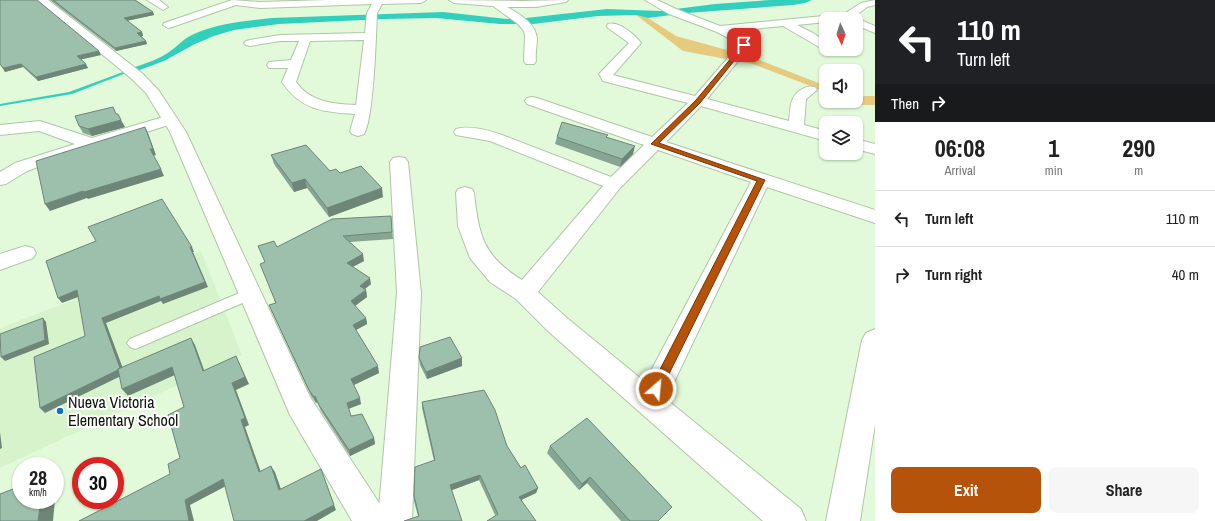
<!DOCTYPE html>
<html lang="en">
<head>
<meta charset="utf-8">
<style>
	body { margin:0; font-family:"Archivo Narrow",sans-serif; background:#f6f6f6; color:#222; height:100vh; display:flex; flex-direction:column; font-size:15px; white-space:nowrap }
	* { box-sizing:border-box; margin:0 }
	p { font-size:13px; color:#767676 }
	.icon { flex:none; width:22px; height:22px; fill:none; stroke:currentColor; stroke-width:2; stroke-linecap:round; stroke-linejoin:round }
	.map { position:relative; flex:1; overflow:hidden }
	.drawer { display:flex; flex-direction:column; background:#fff; width:340px }
	.drawer>* { flex:none }
	.top-card { background:#202124; color:#fff; overflow:hidden }
	.needle { width:26px; rotate:176deg }
	.tools { position:absolute; left:819px; top:12px; display:grid; gap:8px }
	.tools a { display:grid; place-items:center; width:44px; height:44px; border-radius:8px; background:#fff; box-shadow:0 1px 3px #0004; font-size:20px }
	.speed { position:absolute; left:12px; top:457px; display:flex; gap:8px; font-size:20px; font-weight:700; text-align:center }
	.speed>* { display:grid; place-content:center; width:52px; height:52px; border-radius:50%; background:#fff; box-shadow:0 1px 3px #0004; line-height:1 }
	.speed small { font-size:10px; font-weight:400 }
	.speed .limit { border:6px solid #d22; background:#fff; color:#111 }
	.pin { position:absolute; display:grid; place-items:center; width:34px; height:34px; color:#fff; margin:-17px; border-radius:8px; box-shadow:0 2px 6px #0006 }
	.me { position:absolute; width:44px; margin:-22px; rotate:27deg; stroke-linejoin:round; filter:drop-shadow(0 0 3px #0008) }
	.turn { display:flex; align-items:center; gap:14px; height:84px; padding:0 16px; font-size:18px }
	.turn .icon { width:52px; height:52px; stroke-width:2.5 }
	.turn b { display:block; font-size:28px; line-height:34px }
	.then { display:flex; align-items:center; height:38px; padding:0 16px; background:#0003; gap:8px; font-size:15px }
	.eta { display:flex; justify-content:space-evenly; align-items:center; height:68px; text-align:center }
	.eta b { font-size:24px; font-weight:800; line-height:28px }
	.cta { display:flex; gap:8px; margin-top:auto; padding:8px 16px }
	.cta a { flex:1; height:46px; border-radius:8px; background:#b45309; color:#fff; font-size:16px; font-weight:800; line-height:46px; text-align:center }
	.cta a+a { background:#f6f6f6; color:#222 }
	ul { padding:0; list-style:none }
	li { display:flex; align-items:center; gap:12px; height:56px; padding:0 16px; border-top:1px solid #e0e0e0 }
	li div { flex:1 }
	li b { display:block; font-size:15px }
	li em { font-style:normal }
	main { display:flex; flex:1; min-height:0 }
	.map>svg:first-child { display:block }
</style>
</head>
<body>
<main>
<div class="map">
<svg width="875" height="521" viewBox="0 0 875 521">
	<rect width="100%" height="100%" fill="#e3fada"/>
	<!-- built -->
	<path fill="#d7f3cc" d="M 201,251 L 242,355 L 0,468 L 0,328 Z"/>
	<!-- green -->
	<path fill="#e6cb7f" d="M 636,15 L 648,18 L 676,36 L 749,56 L 826,86 L 826,92 L 753,64 L 683,51 Z
		M 856,96 L 875,96 L 875,105 L 858,105 L 848,101 L 856,101 Z"/>
	<!-- water -->
	<path fill="#32d0bc" d="M 770,0 L 812,0 L 805,3 L 793,5 L 687,13 L 648,18 L 636,15 L 598,16 L 533,24 L 500,24 L 436,18 L 384,19 L 279,24 L 234,30 L 214,36 L 195,44 L 164,61 L 137,71 L 135,67 C 147,63 159,59 169,52 C 178,46 184,38 194,34 C 218,23 246,21 272,18 L 443,12 L 507,19 L 526,18 L 607,9 L 660,11 L 715,4 Z"/>
	<g fill="none" stroke-linecap="round" stroke-linejoin="round">
		<!-- stream -->
		<path fill="#32d0bc" fill-rule="evenodd" d="M 131,69 L 134,70 L 72,94 L 0,106 L 0,104 L 69,92 Z"/>
		<!-- service casing -->
		<g stroke="#afc6a6" stroke-width="2">
			<path id="service" d="M 249,289 L 254,290 L 256,294 L 254,298 L 140,347 L 135,349 L 130,347 L 127,343 L 130,339 Z"/>
		</g>
		<!-- minor casing -->
		<g stroke="#afc6a6" stroke-width="2">
			<path id="minor" d="M 147,0 L 159,0 L 168,7 L 163,10 Z
				M 232,0 L 260,2 L 328,0 L 426,0 L 421,3 L 382,4 L 377,13 C 376,35 374,119 364,134 L 358,136 L 352,134 L 350,131 L 355,114 C 323,112 301,110 282,82 L 288,68 L 269,68 L 267,65 L 269,62 L 291,60 L 299,41 L 280,41 L 250,46 L 246,45 L 244,43 L 246,41 L 250,40 L 280,35 L 365,33 L 367,13 L 372,4 L 260,8 L 236,5 L 172,27 L 168,28 L 163,25 L 164,23 ZM 364,40 L 356,105 C 333,104 310,102 296,82 L 310,41 Z
				M 449,0 L 522,1 L 568,0 L 566,2 L 536,7 L 507,7 C 519,14 536,23 537,39 C 537,46 535,53 536,61 L 534,64 L 526,64 L 524,61 L 525,36 L 524,31 L 518,24 L 493,6 L 454,3 Z
				M 645,0 L 657,0 L 676,9 L 720,26 L 844,14 L 861,3 L 875,0 L 875,5 L 867,7 L 851,19 L 826,19 L 826,22 L 797,25 L 813,33 L 826,42 L 826,49 L 830,49 L 826,51 L 783,26 L 733,31 L 748,39 L 752,44 L 707,99 L 789,121 C 791,107 789,97 802,89 C 807,86 810,86 815,87 L 817,90 L 806,99 L 804,125 L 826,131 L 826,141 L 701,106 L 666,142 L 875,210 L 875,223 L 767,187 L 666,399 L 801,509 L 806,521 L 763,521 L 549,332 L 516,299 L 490,282 L 470,258 L 458,226 L 456,193 L 458,189 L 465,187 L 472,189 L 474,193 C 479,236 483,256 522,280 L 603,186 L 490,141 L 456,135 L 454,132 L 456,129 C 471,125 488,130 502,135 L 611,177 L 644,145 L 527,104 L 525,101 L 527,98 L 532,97 L 537,98 L 652,137 L 688,103 L 603,81 L 599,74 L 629,43 L 608,28 L 607,26 L 608,24 C 619,21 635,35 641,43 L 613,75 L 695,96 L 740,44 L 717,32 L 669,14 ZM 658,150 L 751,182 L 645,382 L 567,318 L 538,292 L 620,188 Z
				M 856,18 L 875,26 L 875,33 L 856,25 L 856,19 L 852,19 Z
				M 170,115 L 175,117 L 178,120 L 175,123 L 54,161 L 27,171 L 6,184 L 0,185 L 0,172 L 15,163 L 75,144 L 39,131 L 0,135 L 0,125 L 40,121 L 92,138 Z
				M 856,139 L 875,144 L 875,154 L 856,149 Z
				M 399,157 L 405,158 L 408,162 L 421,293 L 412,521 L 378,521 L 397,293 L 390,162 L 393,158 Z
				M 25,246 L 33,248 L 36,253 L 33,258 L 0,270 L 0,254 Z
				M 875,329 L 875,424 L 860,521 L 826,521 L 862,340 L 866,333 Z"/>
		</g>
		<!-- secondary casing -->
		<g stroke="#afc6a6" stroke-width="2">
			<path id="secondary" d="M 37,0 L 48,0 L 143,74 L 159,91 L 186,132 L 310,397 L 383,509 L 388,521 L 352,521 L 290,415 L 170,132 L 146,93 L 133,80 Z"/>
		</g>
		<!-- service -->
		<use href="#service" fill="#fff" fill-rule="evenodd"/>
		<!-- minor -->
		<use href="#minor" fill="#fff" fill-rule="evenodd"/>
		<!-- secondary -->
		<use href="#secondary" fill="#fff" fill-rule="evenodd"/>
	</g>
	<!-- wall -->
	<path fill="#86a593" d="M 50,0 L 137,0 L 135,0 L 153,12 L 154,15 L 127,21 L 142,32 L 143,36 L 141,36 L 146,41 L 147,44 L 116,51 Z
		M 101,55 L 81,59 L 88,68 L 38,81 L 23,67 L 5,72 L 0,64 Z
		M 116,114 L 125,127 L 92,136 L 83,133 L 79,126 Z
		M 557,137 L 607,137 L 633,154 L 620,167 L 555,144 Z
		M 271,155 L 340,173 L 383,197 L 329,217 L 307,188 L 294,192 L 274,164 Z
		M 391,216 L 393,239 L 350,242 L 364,261 L 353,267 L 371,284 L 365,289 L 366,290 L 367,297 L 355,306 L 366,318 L 367,324 L 356,330 L 379,373 L 353,385 L 361,404 L 348,409 L 351,416 L 374,438 L 375,444 L 350,456 L 321,411 L 317,402 L 316,403 L 311,396 L 272,312 L 269,305 L 275,303 L 265,262 L 258,246 L 277,247 Z
		M 419,358 L 462,358 L 462,366 L 427,379 L 420,365 Z
		M 422,402 L 507,446 L 521,468 L 538,488 L 536,493 L 521,500 L 495,515 L 479,480 L 451,490 L 418,516 L 414,501 L 414,496 L 434,461 L 422,408 Z
		M 550,446 L 658,521 L 621,521 L 587,483 L 579,490 L 547,453 Z"/>
	<!-- shaded-wall -->
	<path fill="#6d8678" d="M 153,12 L 154,15 L 125,21 L 124,18 Z
		M 142,32 L 143,36 L 139,37 L 137,33 Z
		M 146,41 L 147,44 L 116,51 L 115,48 Z
		M 99,51 L 101,55 L 79,60 L 77,56 Z
		M 21,64 L 23,67 L 5,72 L 3,68 Z
		M 86,64 L 88,68 L 38,81 L 36,77 Z
		M 121,120 L 125,127 L 92,136 L 88,129 Z
		M 145,127 L 148,133 L 156,155 L 153,156 L 150,149 Z
		M 635,146 L 633,154 L 620,167 L 622,159 Z
		M 161,169 L 164,176 L 88,199 L 87,198 L 50,211 L 45,204 L 83,191 Z
		M 305,179 L 307,188 L 294,192 L 292,183 Z
		M 382,188 L 383,197 L 329,217 L 327,208 Z
		M 190,247 L 192,247 L 194,252 L 193,252 L 208,287 L 163,304 L 161,301 L 106,323 L 125,374 L 45,413 L 40,408 L 102,318 Z
		M 363,254 L 364,261 L 348,269 L 347,263 Z
		M 370,278 L 371,284 L 361,292 L 360,286 Z
		M 77,290 L 81,296 L 62,303 L 58,298 Z
		M 366,290 L 367,297 L 352,308 L 351,301 Z
		M 43,318 L 46,322 L 49,344 L 5,361 L 1,357 Z
		M 366,318 L 367,324 L 354,331 L 353,325 Z
		M 191,338 L 195,345 L 207,378 L 203,371 Z
		M 236,356 L 249,384 L 236,390 L 249,425 L 245,427 L 263,478 L 259,472 L 241,420 L 232,383 Z
		M 462,358 L 462,366 L 427,379 L 426,372 Z
		M 378,366 L 379,373 L 352,386 L 351,379 Z
		M 172,367 L 177,374 L 128,396 L 122,389 Z
		M 315,396 L 317,402 L 316,403 L 314,397 Z
		M 360,398 L 361,404 L 348,409 L 347,403 Z
		M 0,432 L 2,448 L 0,449 Z
		M 374,438 L 375,444 L 350,456 L 349,450 Z
		M 271,466 L 275,472 L 283,495 L 279,490 Z
		M 323,475 L 336,510 L 317,521 L 304,521 Z
		M 480,475 L 479,480 L 450,491 L 450,485 Z
		M 590,477 L 587,483 L 579,490 L 582,484 Z
		M 223,479 L 228,485 L 190,505 L 194,521 L 189,521 L 185,500 Z
		M 55,486 L 56,486 L 55,499 Z
		M 538,488 L 536,493 L 517,502 L 519,497 Z
		M 41,500 L 55,500 L 53,521 L 38,521 Z"/>
	<!-- building -->
	<path fill="#9cc0ab" stroke="#6d8678" d="M 0,0 L 37,0 L 99,51 L 77,56 L 86,64 L 36,77 L 21,64 L 3,68 L 0,64 Z
		M 53,0 L 135,0 L 153,12 L 124,18 L 142,32 L 137,33 L 146,41 L 115,48 Z
		M 113,107 L 116,114 L 118,114 L 121,120 L 88,129 L 79,126 L 75,116 Z
		M 562,122 L 608,135 L 606,137 L 635,146 L 622,159 L 557,137 Z
		M 145,127 L 153,149 L 150,149 L 161,169 L 84,192 L 83,191 L 45,204 L 36,161 Z
		M 306,145 L 330,171 L 336,169 L 340,173 L 361,166 L 382,188 L 327,208 L 305,179 L 292,183 L 271,155 Z
		M 162,199 L 192,247 L 190,247 L 205,282 L 160,299 L 159,296 L 102,318 L 120,368 L 118,369 L 118,370 L 40,408 L 34,357 L 85,336 L 77,290 L 58,298 L 46,261 L 96,241 L 88,227 Z
		M 391,216 L 392,232 L 343,236 L 363,254 L 347,263 L 370,278 L 360,286 L 366,290 L 351,301 L 366,318 L 353,325 L 378,366 L 351,379 L 360,398 L 347,403 L 351,416 L 362,414 L 374,438 L 349,450 L 319,405 L 315,396 L 314,397 L 309,390 L 269,305 L 276,303 L 260,264 L 265,262 L 258,246 L 274,241 L 277,247 L 332,219 Z
		M 43,318 L 45,340 L 1,357 L 0,334 Z
		M 450,337 L 462,358 L 426,372 L 419,358 L 420,347 Z
		M 191,338 L 203,371 L 236,356 L 245,377 L 232,383 L 245,418 L 241,420 L 259,472 L 271,466 L 279,490 L 321,469 L 334,505 L 304,521 L 234,521 L 223,479 L 185,500 L 189,521 L 79,521 L 170,474 L 168,464 L 180,458 L 168,415 L 184,407 L 172,367 L 122,389 L 118,369 Z
		M 484,390 L 495,410 L 507,446 L 521,468 L 525,465 L 538,488 L 519,497 L 536,521 L 487,521 L 498,514 L 480,475 L 450,485 L 462,521 L 404,521 L 419,516 L 414,496 L 415,467 L 435,460 L 422,402 Z
		M 587,418 L 672,507 L 658,521 L 630,521 L 590,477 L 582,484 L 550,446 Z
		M 21,486 L 21,500 L 41,500 L 38,521 L 0,521 L 0,494 Z"/>
	<!-- route -->
	<path fill="#b45309" stroke="#753606" d="M 743,44 L 747,45 L 700,103 L 659,143 L 765,180 L 660,392 L 656,394 L 652,392 L 650,389 L 652,385 L 757,181 L 651,144 L 696,100 Z"/>
	<!-- markers -->
	<circle fill="#1670bd" stroke="#fff" stroke-width="1.5" cx="60" cy="411" r="4"/>
	<g text-anchor="middle" stroke-width="4" stroke-linejoin="round" paint-order="stroke">
		<!-- near-poi labels -->
		<g font-size="16" fill="#0c1409" stroke="#fff" text-anchor="start">
			<text x="68" y="408">Nueva Victoria<tspan x="68" dy="18">Elementary School</tspan></text>
		</g>
	</g>
</svg>
<div class="tools">
<a><svg class="needle" viewBox="-14 -14 28 28"><path d="M0-13l5 13h-10z" fill="#e53935"/><path d="M0 13l5-13h-10z" fill="#767676"/></svg></a>
<a><svg class="icon" aria-label="sound" viewBox="0 0 24 24"><path d="M4 9h4l5-4v14l-5-4H4zM17 9q2 3 0 6"/></svg></a>
<a><svg class="icon" aria-label="layers" viewBox="0 0 24 24"><path d="M12 4l9 5-9 5-9-5zM3 14l9 5 9-5"/></svg></a>
</div>
<div class="speed"><div>28<small>km/h</small></div><div class="limit">30</div></div>
<div class="pin" style="left:744px;top:45px;background:#d93025"><svg class="icon" aria-label="arrive" viewBox="0 0 24 24"><path d="M6 21V4h12l-3 4 3 4H6"/></svg></div>
<svg class="me" style="left:656px;top:389px" viewBox="-20 -20 40 40"><circle r="17" fill="#b45309" stroke="#fff" stroke-width="3"/><path d="M0-11L8 9 0 5-8 9z" fill="#fff"/></svg>
</div>
<section class="drawer">
<div class="top-card">
<div class="turn"><svg class="icon" aria-label="left" viewBox="0 0 24 24"><path d="M17 20v-9H6M10 6l-5 5 5 5"/></svg><div><b>110 m</b>Turn left</div></div>
<div class="then">Then<svg class="icon" aria-label="right" viewBox="0 0 24 24"><path d="M7 20v-9h11M14 6l5 5-5 5"/></svg></div>
</div>
<div class="eta">
<div><b>06:08</b><p>Arrival</p></div>
<div><b>1</b><p>min</p></div>
<div><b>290</b><p>m</p></div>
</div>
<ul>
<li><svg class="icon" aria-label="left" viewBox="0 0 24 24"><path d="M17 20v-9H6M10 6l-5 5 5 5"/></svg><div><b>Turn left</b></div><em>110 m</em></li>
<li><svg class="icon" aria-label="right" viewBox="0 0 24 24"><path d="M7 20v-9h11M14 6l5 5-5 5"/></svg><div><b>Turn right</b></div><em>40 m</em></li>
</ul>
<div class="cta"><a>Exit</a><a>Share</a></div>
</section>
</main>
</body>
</html>
